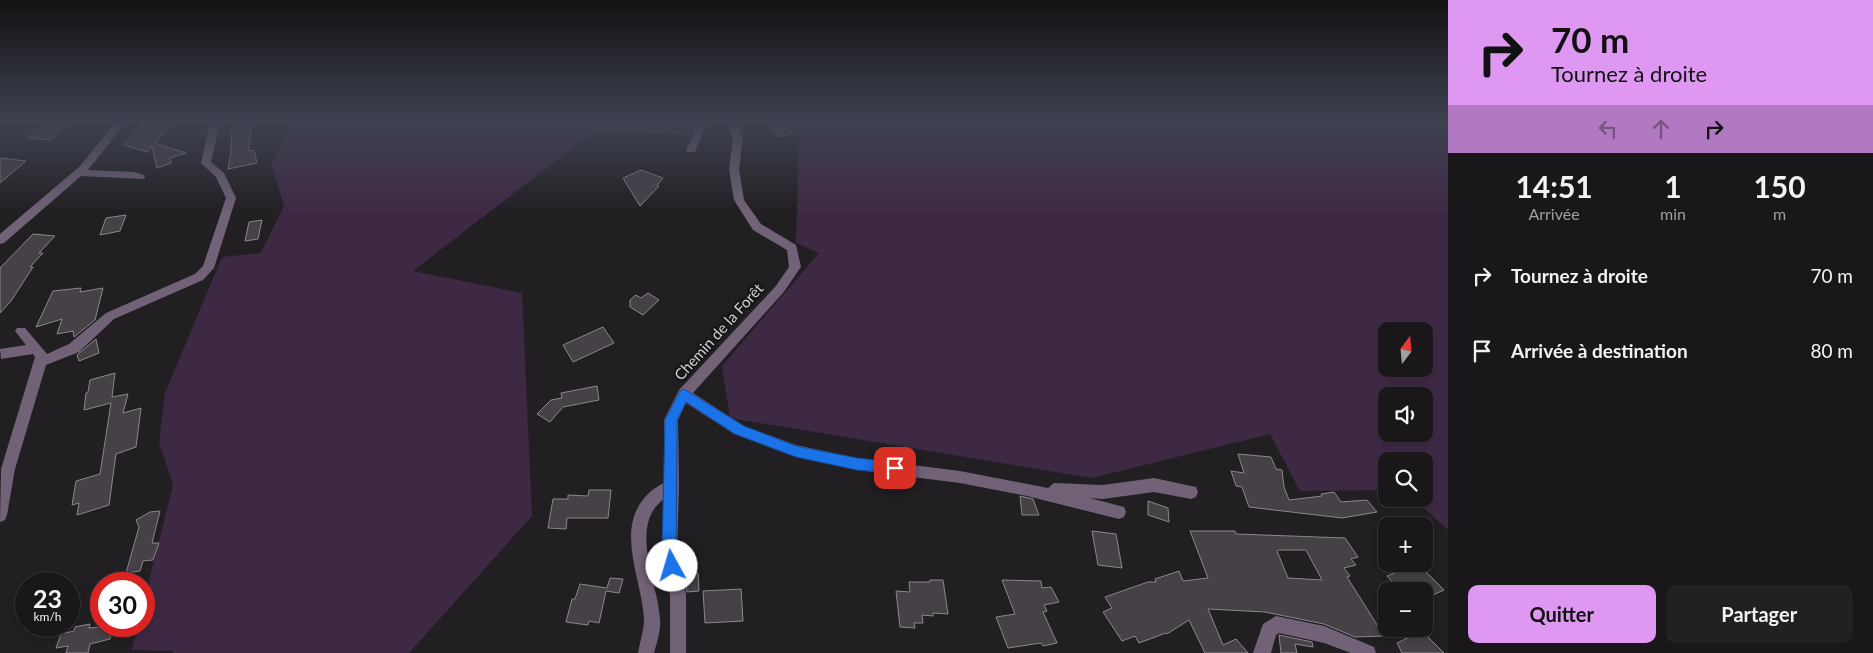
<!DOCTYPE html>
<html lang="fr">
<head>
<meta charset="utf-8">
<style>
	body { margin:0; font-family:Lato,sans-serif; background:#232023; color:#f1f3f6; height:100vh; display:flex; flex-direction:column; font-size:19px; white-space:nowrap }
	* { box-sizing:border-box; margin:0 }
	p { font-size:16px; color:#9f9fa2 }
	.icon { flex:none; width:28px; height:28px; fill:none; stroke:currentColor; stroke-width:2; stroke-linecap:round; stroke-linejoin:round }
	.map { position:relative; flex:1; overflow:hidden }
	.details { display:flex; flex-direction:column; background:#1a171a; width:425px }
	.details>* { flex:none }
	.guide { background:#de98f2; color:#111; overflow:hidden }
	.needle { width:32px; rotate:16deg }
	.buttons { position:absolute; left:1378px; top:322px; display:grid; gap:10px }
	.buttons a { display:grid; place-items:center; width:55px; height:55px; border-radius:10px; background:#1a171a; box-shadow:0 2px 8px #0003,0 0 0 1px #383639; font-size:25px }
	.speed { position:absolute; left:15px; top:572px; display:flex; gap:10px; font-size:25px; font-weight:700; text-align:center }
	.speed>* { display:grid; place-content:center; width:65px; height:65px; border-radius:50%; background:#1a171a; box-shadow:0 2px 8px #0003,0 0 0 1px #383639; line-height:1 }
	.speed small { font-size:12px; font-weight:400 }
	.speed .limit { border:8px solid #d22; background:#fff; color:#111 }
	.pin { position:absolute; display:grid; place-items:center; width:42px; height:42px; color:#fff; margin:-21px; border-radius:10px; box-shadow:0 2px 8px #0006 }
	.me { position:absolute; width:55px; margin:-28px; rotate:354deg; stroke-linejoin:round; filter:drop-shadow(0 0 4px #0008) }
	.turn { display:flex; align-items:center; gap:18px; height:105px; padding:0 20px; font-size:22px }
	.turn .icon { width:65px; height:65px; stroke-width:2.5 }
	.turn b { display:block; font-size:35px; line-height:42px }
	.lanes { display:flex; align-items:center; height:48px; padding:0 20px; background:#0003; justify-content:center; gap:25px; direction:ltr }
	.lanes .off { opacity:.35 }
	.eta { display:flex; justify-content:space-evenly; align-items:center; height:85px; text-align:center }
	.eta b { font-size:30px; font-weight:700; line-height:35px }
	.action { display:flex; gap:10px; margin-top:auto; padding:10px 20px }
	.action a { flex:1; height:58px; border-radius:10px; background:#de98f2; color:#111; font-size:20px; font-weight:700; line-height:58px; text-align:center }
	.action a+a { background:#232023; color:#f1f3f6 }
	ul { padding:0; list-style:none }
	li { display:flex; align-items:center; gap:15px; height:75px; padding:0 20px }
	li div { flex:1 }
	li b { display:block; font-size:19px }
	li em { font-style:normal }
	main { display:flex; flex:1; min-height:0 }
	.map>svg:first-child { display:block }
</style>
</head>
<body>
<main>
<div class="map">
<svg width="1448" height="653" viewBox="0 0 1448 653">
	<rect width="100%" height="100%" fill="#221f23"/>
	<!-- green -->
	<path fill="#3e2944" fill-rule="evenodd" d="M 294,122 L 705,122 L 690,136 L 597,129 L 413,271 L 522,293 L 532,516 L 409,653 L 173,653 L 173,651 L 132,650 L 138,626 L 144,626 L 144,601 L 173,485 L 159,442 L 165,393 L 222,257 L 261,253 L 284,206 L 271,163 Z
		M 792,122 L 1448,122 L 1448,530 L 1414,499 L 1424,499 L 1424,461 L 1386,461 L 1386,490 L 1300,491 L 1270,434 L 1092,478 L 730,418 L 722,366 L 819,253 L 796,243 L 799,131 ZM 1386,331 L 1424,331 L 1424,369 L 1386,369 ZM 1386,396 L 1424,396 L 1424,434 L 1386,434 Z"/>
	<!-- building -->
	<path fill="#454146" stroke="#8b878c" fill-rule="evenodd" d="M 47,122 L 70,122 L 51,140 L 27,138 Z
		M 143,122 L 172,122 L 155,143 L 186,153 L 170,158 L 171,163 L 157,168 L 152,146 L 147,152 L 124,145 Z
		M 768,122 L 784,122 L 792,133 L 778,137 Z
		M 251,124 L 249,151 L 254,150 L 257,163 L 228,169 L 231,152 L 232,127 Z
		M 0,158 L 26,161 L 0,183 Z
		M 641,170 L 663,178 L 657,185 L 659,186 L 640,206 L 623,178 Z
		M 126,215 L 120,231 L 100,235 L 106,218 Z
		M 262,220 L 258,239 L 245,241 L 249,222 Z
		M 33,234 L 55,236 L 39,253 L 43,253 L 30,267 L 33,267 L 11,301 L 0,313 L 0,268 Z
		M 81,288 L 80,292 L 103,288 L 95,320 L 74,337 L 73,331 L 57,334 L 62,319 L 36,327 L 53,291 Z
		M 648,293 L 659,300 L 643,315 L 630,307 L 630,300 L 636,295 L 641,298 Z
		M 603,327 L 614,343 L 573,362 L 563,345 Z
		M 96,339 L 99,353 L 79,361 L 77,355 Z
		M 115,373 L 112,397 L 128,394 L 123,413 L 141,408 L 136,447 L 116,454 L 109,505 L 77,515 L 79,503 L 72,505 L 76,481 L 100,474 L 111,403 L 84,410 L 86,393 L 88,392 L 90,380 Z
		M 597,386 L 599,400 L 563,407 L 550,422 L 537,414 L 551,400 L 562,398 L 561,393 Z
		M 1238,454 L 1271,457 L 1276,469 L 1282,470 L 1284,487 L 1289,500 L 1322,496 L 1321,494 L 1334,492 L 1341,502 L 1367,500 L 1377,512 L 1342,518 L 1249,507 L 1242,487 L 1236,486 L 1231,471 L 1244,473 Z
		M 589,490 L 611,490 L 608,518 L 567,518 L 566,529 L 548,528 L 553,499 L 568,499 L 568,495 L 588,496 Z
		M 1020,496 L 1033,499 L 1039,515 L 1022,515 Z
		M 1148,501 L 1168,508 L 1169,522 L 1148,515 Z
		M 160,511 L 152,543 L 159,543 L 153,560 L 143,561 L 140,571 L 126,573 L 139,527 L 136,520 L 150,512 Z
		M 1092,531 L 1116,534 L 1122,568 L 1098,565 Z
		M 1190,531 L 1235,531 L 1236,534 L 1345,538 L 1358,557 L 1351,559 L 1356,565 L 1344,568 L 1350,576 L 1347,577 L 1384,636 L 1355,637 L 1324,624 L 1265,612 L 1208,609 L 1223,645 L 1236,639 L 1248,653 L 1205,653 L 1189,620 L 1167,634 L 1166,633 L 1139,643 L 1135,636 L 1122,641 L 1103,612 L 1112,608 L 1105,597 L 1148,582 L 1156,582 L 1155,579 L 1179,571 L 1183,581 L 1208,578 ZM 1278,550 L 1306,550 L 1322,580 L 1288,578 L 1277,551 Z
		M 1416,564 L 1418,564 L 1444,590 L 1424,599 L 1424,591 L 1401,591 L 1387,576 Z
		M 698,573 L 699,591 L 687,592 L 684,575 Z
		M 610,578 L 623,579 L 619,593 L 606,591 L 599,623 L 589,621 L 588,625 L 566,622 L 572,599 L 575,599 L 580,584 L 607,588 Z
		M 930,580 L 943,580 L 948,614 L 933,613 L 933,616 L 922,615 L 923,623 L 914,623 L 915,628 L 900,627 L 896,591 L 910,592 L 909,582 L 930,582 Z
		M 1002,580 L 1041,581 L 1042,588 L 1051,587 L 1059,602 L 1044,605 L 1047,611 L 1043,612 L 1057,643 L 1043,646 L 1041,643 L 1008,648 L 996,617 L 1015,614 Z
		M 741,589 L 743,621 L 705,623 L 703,591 Z
		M 90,624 L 89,628 L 113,626 L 110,639 L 90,644 L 88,653 L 66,653 L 68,646 L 56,648 L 61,634 L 74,631 L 75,627 Z
		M 1422,631 L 1444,653 L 1402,653 L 1397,643 Z
		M 1279,635 L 1312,642 L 1313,647 L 1295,644 L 1297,653 L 1281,653 Z"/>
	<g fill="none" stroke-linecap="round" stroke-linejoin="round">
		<!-- minor -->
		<path fill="#726277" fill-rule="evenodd" d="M 116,122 L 126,122 L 88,170 L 134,172 L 144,175 L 145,177 L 144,179 L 81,176 L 4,243 L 0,244 L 0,234 L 80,166 Z
			M 210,122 L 220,122 L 211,162 L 224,173 L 236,198 L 214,268 L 203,280 L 114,319 L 79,352 L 46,365 L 15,469 L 7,515 L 5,520 L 0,522 L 1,469 L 35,357 L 33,354 L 1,359 L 0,349 L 26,345 L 15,331 L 17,328 L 25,328 L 47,354 L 69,344 L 106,313 L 195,274 L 203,266 L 226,198 L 216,177 L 201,163 Z
			M 699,122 L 710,122 L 705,127 L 695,152 L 687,152 L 686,150 Z
			M 727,122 L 737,122 L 743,139 L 739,169 L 744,200 L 761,224 L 796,245 L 801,267 L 783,293 L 693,393 L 744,426 L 796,445 L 857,458 L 960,471 L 1048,488 L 1054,483 L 1103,485 L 1154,478 L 1196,487 L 1198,492 L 1196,497 L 1191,499 L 1154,492 L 1103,499 L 1090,498 L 1124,507 L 1126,512 L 1124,517 L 1119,519 L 1027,496 L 960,483 L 857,470 L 796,457 L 734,434 L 686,403 L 678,420 L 679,485 L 677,552 L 686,594 L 686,653 L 670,653 L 670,594 L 661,552 L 664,499 C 628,525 658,583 660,619 C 661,630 657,642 654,653 L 638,653 C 640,642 644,630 644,619 C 642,578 613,527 649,493 C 653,489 660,485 665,482 L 664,420 L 679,390 L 775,287 L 789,267 L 787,250 L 753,230 L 734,200 L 729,169 L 733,139 Z
			M 1276,616 L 1324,626 L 1374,647 L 1376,653 L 1351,653 L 1324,643 L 1279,633 L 1276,635 L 1271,653 L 1253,653 L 1263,624 Z"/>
	</g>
	<!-- sky -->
	<linearGradient id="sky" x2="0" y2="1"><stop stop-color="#131113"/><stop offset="0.57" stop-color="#3e4250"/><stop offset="1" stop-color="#3e4250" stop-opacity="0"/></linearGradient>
	<rect width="1448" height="214" fill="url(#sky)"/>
	<!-- route -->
	<path fill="#1a73e8" stroke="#114b97" d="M 684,389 L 744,426 L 796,446 L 857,458 L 895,462 L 900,464 L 902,468 L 900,472 L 895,473 L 857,470 L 796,457 L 735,434 L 686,402 L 677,420 L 676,552 L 679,566 L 677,571 L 672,573 L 667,571 L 662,552 L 665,420 L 680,391 Z"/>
	<g text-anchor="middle" stroke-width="5" stroke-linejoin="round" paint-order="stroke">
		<!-- street labels -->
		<g font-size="15" fill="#d3d1d4" stroke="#19161a">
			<text transform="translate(719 332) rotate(-48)" y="5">Chemin de la Forêt</text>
		</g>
	</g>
</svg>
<div class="buttons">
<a><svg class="needle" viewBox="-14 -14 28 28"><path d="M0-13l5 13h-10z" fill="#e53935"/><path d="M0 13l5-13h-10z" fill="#9f9fa2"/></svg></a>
<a><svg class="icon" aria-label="sound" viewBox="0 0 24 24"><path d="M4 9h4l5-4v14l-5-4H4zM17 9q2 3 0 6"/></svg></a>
<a><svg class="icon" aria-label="search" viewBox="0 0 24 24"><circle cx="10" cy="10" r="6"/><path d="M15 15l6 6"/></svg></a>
<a>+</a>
<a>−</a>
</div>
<div class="speed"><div>23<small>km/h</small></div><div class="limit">30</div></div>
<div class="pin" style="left:895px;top:468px;background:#d93025"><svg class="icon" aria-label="arrive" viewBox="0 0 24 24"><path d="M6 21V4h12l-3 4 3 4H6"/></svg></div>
<svg class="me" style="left:672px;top:566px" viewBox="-20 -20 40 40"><circle r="19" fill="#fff"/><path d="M0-13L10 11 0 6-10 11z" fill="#1a73e8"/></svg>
</div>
<section class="details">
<div class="guide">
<div class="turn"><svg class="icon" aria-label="right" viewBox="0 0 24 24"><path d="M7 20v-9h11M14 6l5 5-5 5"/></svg><div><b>70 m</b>Tournez à droite</div></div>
<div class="lanes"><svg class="icon off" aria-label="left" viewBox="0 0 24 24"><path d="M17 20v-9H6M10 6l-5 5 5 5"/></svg><svg class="icon off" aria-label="ahead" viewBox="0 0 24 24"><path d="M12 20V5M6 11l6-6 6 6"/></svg><svg class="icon" aria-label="right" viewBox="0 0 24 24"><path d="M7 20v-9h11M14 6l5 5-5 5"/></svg></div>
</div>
<div class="eta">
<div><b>14:51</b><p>Arrivée</p></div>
<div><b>1</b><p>min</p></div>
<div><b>150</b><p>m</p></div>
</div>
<ul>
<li><svg class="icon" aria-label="right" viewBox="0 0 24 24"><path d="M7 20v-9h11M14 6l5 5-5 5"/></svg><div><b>Tournez à droite</b></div><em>70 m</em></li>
<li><svg class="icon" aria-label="arrive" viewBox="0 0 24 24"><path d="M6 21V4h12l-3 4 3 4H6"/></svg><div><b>Arrivée à destination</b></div><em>80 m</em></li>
</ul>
<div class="action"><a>Quitter</a><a>Partager</a></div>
</section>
</main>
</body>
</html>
